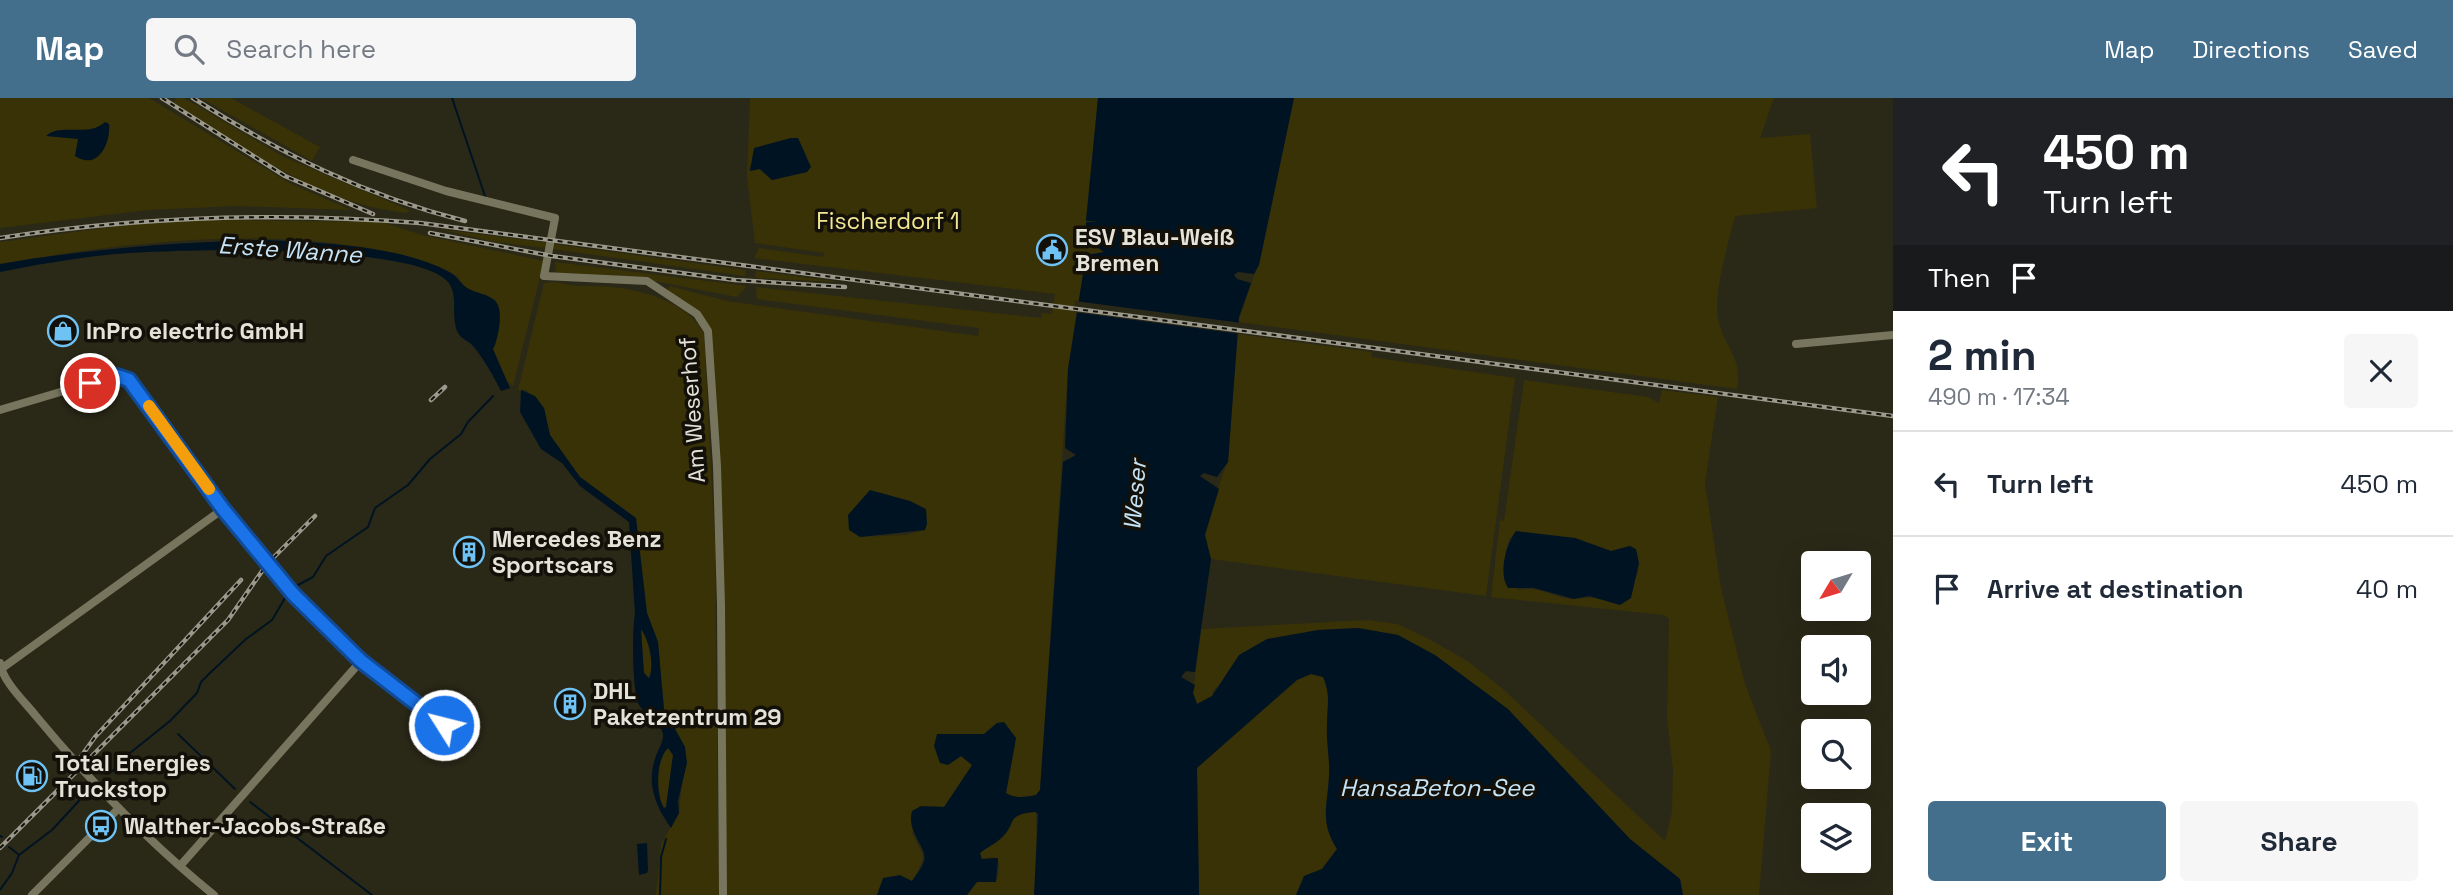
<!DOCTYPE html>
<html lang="en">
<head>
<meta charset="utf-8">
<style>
	body { margin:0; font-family:"Space Grotesk",sans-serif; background:#f6f6f7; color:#1f2937; height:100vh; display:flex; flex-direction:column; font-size:26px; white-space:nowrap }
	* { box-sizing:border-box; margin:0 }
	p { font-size:23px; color:#747a83 }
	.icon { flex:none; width:38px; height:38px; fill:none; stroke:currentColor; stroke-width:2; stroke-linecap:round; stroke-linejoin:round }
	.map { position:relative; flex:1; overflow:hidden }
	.panel { display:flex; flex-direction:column; background:#fff; width:560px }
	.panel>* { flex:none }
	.banner { background:#202124; color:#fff; overflow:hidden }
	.needle { width:46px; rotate:232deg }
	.controls { position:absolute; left:1801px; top:453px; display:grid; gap:14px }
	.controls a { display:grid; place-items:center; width:70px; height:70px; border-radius:7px; background:#fff; box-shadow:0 7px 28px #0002; font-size:35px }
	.pin { position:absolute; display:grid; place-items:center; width:60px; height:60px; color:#fff; margin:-30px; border:4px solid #fff; border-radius:50%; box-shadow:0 2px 7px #0007 }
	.me { position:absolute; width:77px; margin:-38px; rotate:306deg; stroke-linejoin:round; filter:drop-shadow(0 0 5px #0008) }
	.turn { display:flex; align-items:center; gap:24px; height:147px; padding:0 35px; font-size:32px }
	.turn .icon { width:91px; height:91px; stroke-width:2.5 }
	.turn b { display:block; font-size:49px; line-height:60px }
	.then { display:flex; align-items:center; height:66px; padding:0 35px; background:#0003; gap:14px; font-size:26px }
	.round { display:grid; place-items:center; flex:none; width:74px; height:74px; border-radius:7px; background:#f6f6f7 }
	.overview { display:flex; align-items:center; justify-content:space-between; height:119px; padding:0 35px }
	h1 { font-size:42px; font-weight:800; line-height:52px }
	.cta { display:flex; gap:14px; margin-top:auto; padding:14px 35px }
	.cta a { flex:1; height:80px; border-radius:7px; background:#436e8c; color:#fff; font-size:28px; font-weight:800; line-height:80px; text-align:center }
	.cta a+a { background:#f6f6f7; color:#1f2937 }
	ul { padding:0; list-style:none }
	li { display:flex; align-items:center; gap:21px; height:105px; padding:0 35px; border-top:2px solid #e0e1e3 }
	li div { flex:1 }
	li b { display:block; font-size:26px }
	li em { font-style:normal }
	header { display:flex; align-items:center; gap:42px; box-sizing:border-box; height:98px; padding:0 35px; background:#436e8c; color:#fff }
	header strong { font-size:33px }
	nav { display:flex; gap:38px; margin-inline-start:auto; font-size:24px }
	.search { width:490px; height:63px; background:#f6f6f7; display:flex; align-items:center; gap:18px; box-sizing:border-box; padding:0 24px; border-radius:7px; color:#747a83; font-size:26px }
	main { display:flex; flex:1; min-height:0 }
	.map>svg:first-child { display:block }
</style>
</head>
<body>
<header>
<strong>Map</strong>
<div class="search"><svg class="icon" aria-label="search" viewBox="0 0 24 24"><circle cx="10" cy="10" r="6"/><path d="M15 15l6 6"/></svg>Search here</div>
<nav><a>Map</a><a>Directions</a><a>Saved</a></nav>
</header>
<main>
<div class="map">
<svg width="1893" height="797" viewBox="0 0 1893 797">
	<rect width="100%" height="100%" fill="#2a2817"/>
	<!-- green -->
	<path fill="#393207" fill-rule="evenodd" d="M 0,0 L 149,0 L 291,86 L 351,112 L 237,108 L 148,112 L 0,130 Z
		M 176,0 L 184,0 L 284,59 L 409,112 L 408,115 C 323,108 244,50 174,5 Z
		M 201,0 L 231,0 L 320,49 L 312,63 Z
		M 750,0 L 1098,0 L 1086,121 L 1099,124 L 1086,124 L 1086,139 L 1098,140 L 1088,145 L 1104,154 L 1086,158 L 1068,271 L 1040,692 L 1036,697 C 1025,699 1015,701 1006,695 L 1015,648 L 997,625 L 984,636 L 959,638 L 948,667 L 961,658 L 972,667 L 949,705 L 944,709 L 933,708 L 912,735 C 925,761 927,757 912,783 L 906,783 L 877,797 L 725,797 L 723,508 L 707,227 L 666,194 L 670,188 L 727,203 L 978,238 L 979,230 L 757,201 L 756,189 L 1041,220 L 1042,215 L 1052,216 L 1055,196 L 754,160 L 759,150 L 823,159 L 824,155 L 755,145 L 747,79 ZM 791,40 L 798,40 L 810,69 L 807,74 L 772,82 L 759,71 L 750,73 L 749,69 L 776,45 ZM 848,417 L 925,432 L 905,437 L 860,439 Z
		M 1294,0 L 1774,0 L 1760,40 L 1810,36 L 1817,110 L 1735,118 C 1729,143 1713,196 1718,220 C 1723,249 1743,257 1737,291 L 1238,224 L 1261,158 Z
		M 207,122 L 382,124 L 422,137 L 544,163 L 513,288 L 503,280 L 493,251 L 496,245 L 496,202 C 486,198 475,195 466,190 C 462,187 460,182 456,178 C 447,171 433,166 422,163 C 291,124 132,143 0,166 L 0,144 L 126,127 Z
		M 438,131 L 543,144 L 547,145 L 546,150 L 495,144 Z
		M 553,146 L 746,172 L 745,178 L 552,151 Z
		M 555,164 L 747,188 L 737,199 L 638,180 L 556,175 Z
		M 756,173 L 834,183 L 834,184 L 755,180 Z
		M 557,184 C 574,190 593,187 611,189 C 644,192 689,205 704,236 L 715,445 L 719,797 L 656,797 L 661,746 L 679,715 L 685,649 L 664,611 L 658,544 L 647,515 L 636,421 L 580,379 L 550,337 L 544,310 L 526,292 L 518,292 L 544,185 Z
		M 1237,236 L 1372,254 L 1371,259 L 1515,280 L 1486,498 L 1211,461 C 1209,454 1206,446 1205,439 C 1205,430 1223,373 1228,364 Z
		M 1524,282 L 1648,299 L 1659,305 L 1662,292 L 1718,299 L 1705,385 L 1721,490 L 1745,586 L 1771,653 L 1759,797 L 1683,797 L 1680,781 L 1630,741 L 1585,694 L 1398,537 L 1358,530 L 1318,532 L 1214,591 L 1212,598 L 1197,606 L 1193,595 L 1201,531 L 1367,522 L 1397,526 L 1427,540 L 1469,564 L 1503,591 L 1665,743 L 1672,714 L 1673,672 L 1667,620 L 1669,521 L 1664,517 L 1491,499 L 1500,422 L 1504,423 ZM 1534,436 L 1575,440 L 1611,453 L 1630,448 L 1639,465 L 1637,478 L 1614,506 C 1593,493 1580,505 1560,499 C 1544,494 1535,489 1518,492 C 1509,474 1501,460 1510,440 Z
		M 641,531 C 649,541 655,567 649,580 L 644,575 Z
		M 1311,576 L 1323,579 C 1331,597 1327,608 1327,627 C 1326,644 1330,660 1329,677 C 1328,706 1319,723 1337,751 L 1322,771 L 1304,778 L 1296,797 L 1199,797 L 1197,670 L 1266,607 L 1297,582 Z
		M 668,650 L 673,657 L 666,709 L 664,710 C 656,696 656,661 668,650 Z
		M 1036,714 L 1037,757 L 1034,797 L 967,797 L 977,784 L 991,784 L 998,780 L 999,765 L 994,759 L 981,761 L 980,755 C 986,750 993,747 999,742 C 1018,727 1004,716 1036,714 Z"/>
	<!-- water -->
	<path fill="#001322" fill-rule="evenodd" d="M 1098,0 L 1294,0 L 1259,167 L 1254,176 L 1238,174 L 1234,177 L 1237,181 L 1251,185 L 1239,219 L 1228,364 L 1217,379 L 1204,375 L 1200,378 L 1219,391 L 1205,437 L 1211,461 L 1195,574 L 1186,573 L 1181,579 L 1195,587 L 1193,595 L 1197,606 L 1212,598 L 1239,557 L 1267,541 L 1318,532 L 1358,530 L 1398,537 L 1435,557 L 1508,611 L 1630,741 L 1680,781 L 1683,797 L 1296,797 L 1304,778 L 1322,771 L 1337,751 C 1319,723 1328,707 1329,677 C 1330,660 1326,644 1327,627 C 1327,608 1331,597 1323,579 L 1311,576 L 1297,582 L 1197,670 L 1199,797 L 1034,797 L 1038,716 L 1035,714 C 1004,716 1018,727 999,742 C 993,747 986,750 980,755 L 982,761 L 998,760 L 996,784 L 977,784 L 967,797 L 877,797 L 883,780 L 900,777 L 912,783 C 916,777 922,770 924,763 C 928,749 906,735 912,713 L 921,708 L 944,709 L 972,667 L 961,658 L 948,667 L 940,665 L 934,648 L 937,636 L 984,636 L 997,625 L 1004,624 L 1016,640 L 1006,695 C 1015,701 1026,699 1036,697 L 1040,692 L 1063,364 L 1076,357 L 1065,350 L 1068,271 L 1086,157 L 1104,154 L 1086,141 L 1098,140 L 1086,139 L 1086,124 L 1099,124 L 1086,123 Z
		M 105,24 L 109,26 C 111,46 97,73 75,58 L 78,41 L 46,38 C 61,24 88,40 105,24 Z
		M 791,40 L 798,40 L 811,69 L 807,74 L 772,82 L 760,71 L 750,73 L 754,50 Z
		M 265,142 C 322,145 401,147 451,175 C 458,179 461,186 467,190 C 475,195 490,196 496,204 C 504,213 498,242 493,251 L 510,290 L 501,293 C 494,279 484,261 473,248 C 469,243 462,242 458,235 C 450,218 459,197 448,184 C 414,144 161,151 106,157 C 71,161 34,167 0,174 L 0,166 C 88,151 176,144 265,142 Z
		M 521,292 L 535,298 L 544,310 L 550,337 L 580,379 L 636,420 L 647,515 L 658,544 L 664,611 L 685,649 L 687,665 L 678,703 L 679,715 L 671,730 C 657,710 646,688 655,661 C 657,653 664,644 663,636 C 661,625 645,616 639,607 C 632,595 632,530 635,516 L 629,424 L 580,388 L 562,365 L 541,351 L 520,314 ZM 641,531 C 649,542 655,567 649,580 L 644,575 ZM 668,650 L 673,657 L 666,709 L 664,710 C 655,696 656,661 668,650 Z
		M 870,392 L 910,403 L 926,411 L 927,426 L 925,432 L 860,439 L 849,432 L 848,417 Z
		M 1516,433 L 1575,440 L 1611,453 L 1630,448 L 1636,451 L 1639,465 L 1631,500 L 1620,507 L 1589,498 L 1574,501 L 1534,490 L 1508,490 C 1498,475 1506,446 1516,433 Z
		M 647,745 L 648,772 L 647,775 L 639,777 L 637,746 Z"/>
	<!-- pier -->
	<path fill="#2a2817" d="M 1075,203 L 1242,225 L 1241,236 L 1074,214 Z"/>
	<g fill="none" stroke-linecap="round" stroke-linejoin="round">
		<!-- stream -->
		<path stroke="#001322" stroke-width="2" d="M 452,0 L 485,98
			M 298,487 L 313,479 L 326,458 L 368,429 L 375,410 L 408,387 L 430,361 L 461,336 L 468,324 L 493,298
			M 178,636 L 235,691
			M 106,676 L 122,668 L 130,655 L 170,623 L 197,595 L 201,584 L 211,574 L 246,541 L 272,522 L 285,500
			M 250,704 L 372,797
			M 0,738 L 2,739
			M 9,749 L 18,756
			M 0,792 L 12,775 L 19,757 L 52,732 L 88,693
			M 660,797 L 661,759 L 666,741"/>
		<!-- minor -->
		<path stroke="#78755f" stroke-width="8" d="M 353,62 L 446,93 L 555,120 L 544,178 L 647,183 L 697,216 L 708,233 L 717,368 L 721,507 L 723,797
			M 1796,246 L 1893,237
			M 0,312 L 111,279 L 124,278 L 129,282 C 163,316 193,372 223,411 C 287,494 359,567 444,627
			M 0,565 C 3,584 25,604 36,618 C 90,683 148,744 214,797
			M 1,571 L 223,411
			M 180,768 L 361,563
			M 32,797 L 119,710"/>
		<!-- rail casing -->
		<g stroke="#9b998b" stroke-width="4.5">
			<path id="rail" d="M 162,0 L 285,78 L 373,116
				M 193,0 C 279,55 366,98 465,123
				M 430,135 L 552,158 L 735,182 L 845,189
				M 0,140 C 141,118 279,114 420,125 L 1893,318
				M 431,302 L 445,289
				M 80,660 L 95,639 L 241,482
				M 0,750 L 228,522 L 267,466 L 315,418"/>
		</g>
		<!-- rail -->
		<use href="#rail" stroke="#121009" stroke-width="2" stroke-dasharray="5" stroke-linecap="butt"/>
	</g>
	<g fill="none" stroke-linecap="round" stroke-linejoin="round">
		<!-- route casing -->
		<g stroke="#114b97" stroke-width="18">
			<path id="route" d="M 90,285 L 117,278 L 129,282 L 223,411 L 293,496 L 361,563 L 444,627"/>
		</g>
		<!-- route -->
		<use href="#route" stroke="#1a73e8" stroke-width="12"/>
		<!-- slow -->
		<path stroke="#f59e0b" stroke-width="12" d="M 149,308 L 209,391"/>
	</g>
	<!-- icons -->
	<defs>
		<g id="civic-ring" transform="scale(1.575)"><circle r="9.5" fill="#121009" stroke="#6ec2f4" stroke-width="1.5"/><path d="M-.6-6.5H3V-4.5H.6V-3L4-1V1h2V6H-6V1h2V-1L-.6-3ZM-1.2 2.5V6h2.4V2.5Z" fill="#6ec2f4"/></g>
		<g id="shop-ring" transform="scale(1.575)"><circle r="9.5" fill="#121009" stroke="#6ec2f4" stroke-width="1.5"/><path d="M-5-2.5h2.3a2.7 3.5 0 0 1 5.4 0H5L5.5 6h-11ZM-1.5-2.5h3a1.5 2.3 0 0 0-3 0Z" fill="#6ec2f4"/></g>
		<g id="building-ring" transform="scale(1.575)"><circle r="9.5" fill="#121009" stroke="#6ec2f4" stroke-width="1.5"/><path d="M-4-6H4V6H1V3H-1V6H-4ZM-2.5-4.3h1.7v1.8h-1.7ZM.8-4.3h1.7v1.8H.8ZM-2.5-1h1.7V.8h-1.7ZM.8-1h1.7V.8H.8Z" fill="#6ec2f4"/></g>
		<g id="fuel-ring" transform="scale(1.575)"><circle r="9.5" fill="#121009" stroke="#6ec2f4" stroke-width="1.5"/><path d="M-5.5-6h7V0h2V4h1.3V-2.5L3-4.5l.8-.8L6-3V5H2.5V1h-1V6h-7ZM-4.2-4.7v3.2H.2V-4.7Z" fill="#6ec2f4"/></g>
		<g id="bus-ring" transform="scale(1.575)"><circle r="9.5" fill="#121009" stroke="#6ec2f4" stroke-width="1.5"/><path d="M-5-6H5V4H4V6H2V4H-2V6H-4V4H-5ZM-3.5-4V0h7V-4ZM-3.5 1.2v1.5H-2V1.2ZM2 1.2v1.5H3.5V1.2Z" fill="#6ec2f4"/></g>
	</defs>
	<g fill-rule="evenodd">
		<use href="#civic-ring" x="1052" y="152"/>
		<use href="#shop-ring" x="63" y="233"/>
		<use href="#building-ring" x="469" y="454"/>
		<use href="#building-ring" x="570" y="606"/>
		<use href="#fuel-ring" x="32" y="678"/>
		<use href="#bus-ring" x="101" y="728"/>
	</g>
	<g text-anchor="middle" stroke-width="7" stroke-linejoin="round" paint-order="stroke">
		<!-- park labels -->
		<g font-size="23" fill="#f4e794" stroke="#121009">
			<text x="888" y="131">Fischerdorf 1</text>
		</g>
		<!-- poi labels -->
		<g font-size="23" font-weight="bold" fill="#e5e3d8" stroke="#121009" text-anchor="start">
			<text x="1075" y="147">ESV Blau-Weiß<tspan x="1075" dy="26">Bremen</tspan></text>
			<text x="86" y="241">InPro electric GmbH</text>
			<text x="492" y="449">Mercedes Benz<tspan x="492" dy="26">Sportscars</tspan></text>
			<text x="593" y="601">DHL<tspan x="593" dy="26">Paketzentrum 29</tspan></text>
			<text x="55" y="673">Total Energies<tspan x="55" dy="26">Truckstop</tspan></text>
			<text x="124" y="736">Walther-Jacobs-Straße</text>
		</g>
		<!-- street labels -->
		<g font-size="23" fill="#e5e3d8" stroke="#121009">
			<text transform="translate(692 312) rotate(-94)" y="8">Am Weserhof</text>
		</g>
		<!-- water labels -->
		<g font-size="24" font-style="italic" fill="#c5e3f6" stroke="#121009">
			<text transform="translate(290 152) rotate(4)" y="8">Erste Wanne</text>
			<text transform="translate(1135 397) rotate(-85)" y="8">Weser</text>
			<text x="1437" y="698">HansaBeton-See</text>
		</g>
	</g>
</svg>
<div class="controls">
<a><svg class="needle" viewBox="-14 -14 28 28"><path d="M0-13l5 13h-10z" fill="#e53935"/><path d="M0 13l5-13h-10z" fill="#747a83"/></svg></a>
<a><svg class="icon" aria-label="sound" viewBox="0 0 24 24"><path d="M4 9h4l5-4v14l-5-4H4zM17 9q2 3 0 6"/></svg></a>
<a><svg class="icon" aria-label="search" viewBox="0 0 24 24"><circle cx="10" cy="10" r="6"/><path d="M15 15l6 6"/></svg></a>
<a><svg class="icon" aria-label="layers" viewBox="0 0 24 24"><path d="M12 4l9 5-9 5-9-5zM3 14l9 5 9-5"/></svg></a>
</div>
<div class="pin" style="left:90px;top:285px;background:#d93025"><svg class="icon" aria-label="arrive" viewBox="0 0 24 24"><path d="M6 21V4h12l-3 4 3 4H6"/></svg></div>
<svg class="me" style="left:444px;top:627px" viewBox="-20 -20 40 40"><circle r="17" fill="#1a73e8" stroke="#fff" stroke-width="3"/><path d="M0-11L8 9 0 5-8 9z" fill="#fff"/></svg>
</div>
<section class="panel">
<div class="banner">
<div class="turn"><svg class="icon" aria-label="left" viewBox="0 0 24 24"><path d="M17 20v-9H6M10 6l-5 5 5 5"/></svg><div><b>450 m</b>Turn left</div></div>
<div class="then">Then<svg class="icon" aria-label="arrive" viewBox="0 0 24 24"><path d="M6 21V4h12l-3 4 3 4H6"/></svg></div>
</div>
<div class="overview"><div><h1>2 min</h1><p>490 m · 17:34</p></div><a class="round"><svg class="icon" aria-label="close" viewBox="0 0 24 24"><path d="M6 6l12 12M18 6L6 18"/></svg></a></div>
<ul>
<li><svg class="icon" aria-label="left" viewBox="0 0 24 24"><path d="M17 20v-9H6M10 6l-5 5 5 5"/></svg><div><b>Turn left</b></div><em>450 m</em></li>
<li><svg class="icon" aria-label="arrive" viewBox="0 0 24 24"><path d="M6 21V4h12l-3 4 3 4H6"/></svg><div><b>Arrive at destination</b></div><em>40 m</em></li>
</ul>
<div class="cta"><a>Exit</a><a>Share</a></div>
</section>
</main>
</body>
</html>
